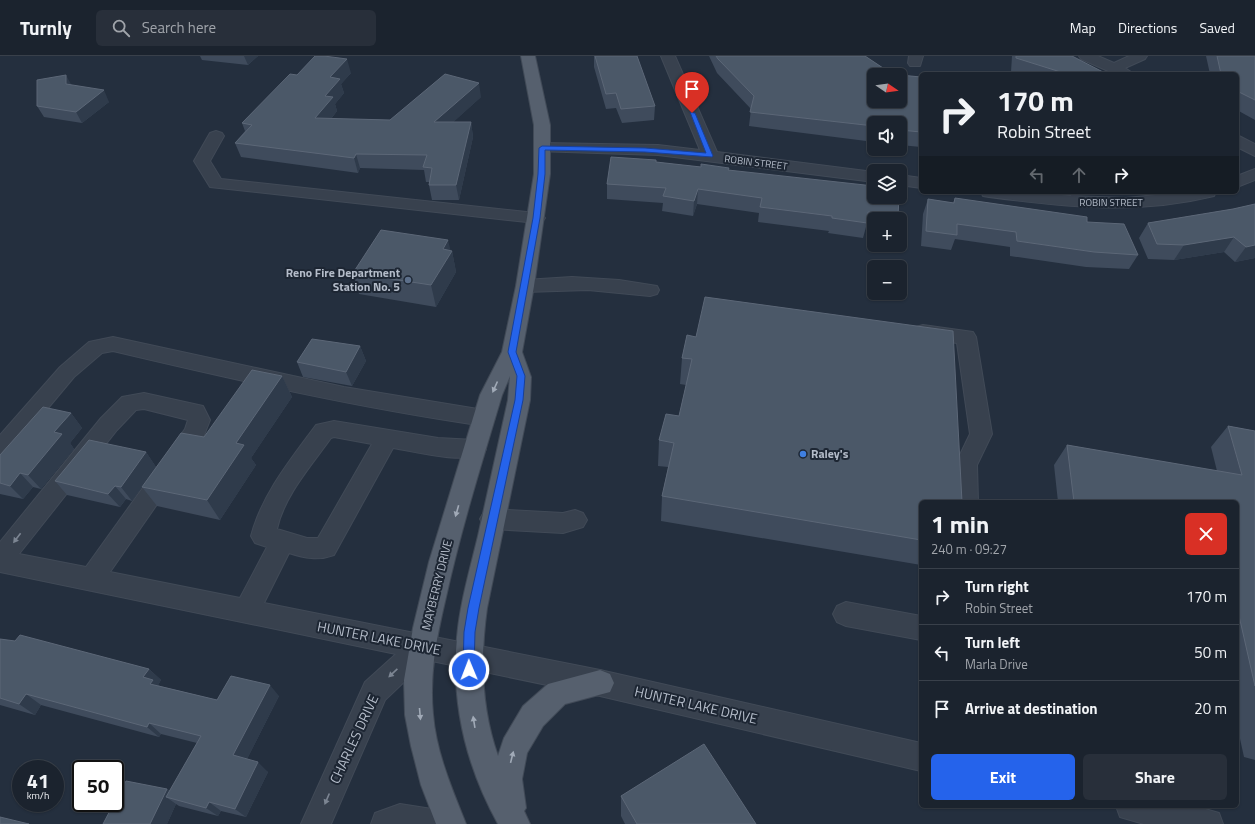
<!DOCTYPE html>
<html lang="en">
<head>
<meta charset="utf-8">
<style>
	body { margin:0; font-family:"Titillium Web",sans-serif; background:#282f3a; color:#f1f3f6; height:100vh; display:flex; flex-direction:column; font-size:15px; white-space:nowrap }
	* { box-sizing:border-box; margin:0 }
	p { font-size:13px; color:#a0a4aa }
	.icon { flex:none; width:22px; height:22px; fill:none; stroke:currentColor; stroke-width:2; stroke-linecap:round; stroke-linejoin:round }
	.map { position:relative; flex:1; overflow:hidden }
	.drawer { position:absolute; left:919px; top:444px; width:320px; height:308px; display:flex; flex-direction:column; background:#1b232e; border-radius:6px; box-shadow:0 1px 3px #0004,0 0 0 1px #39404a }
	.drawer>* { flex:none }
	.banner { position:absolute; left:919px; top:16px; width:320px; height:122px; border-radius:6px; box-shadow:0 1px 3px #0004,0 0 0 1px #39404a; background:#1b232e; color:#f1f3f6; overflow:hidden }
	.needle { width:26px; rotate:103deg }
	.tools { position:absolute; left:867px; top:12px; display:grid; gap:8px }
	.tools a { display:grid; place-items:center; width:40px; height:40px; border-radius:6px; background:#1b232e; box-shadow:0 1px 3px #0004,0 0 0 1px #39404a; font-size:20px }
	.speed { position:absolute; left:12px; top:704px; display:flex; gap:8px; font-size:20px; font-weight:700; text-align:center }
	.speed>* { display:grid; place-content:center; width:52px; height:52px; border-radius:50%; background:#1b232e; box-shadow:0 1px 3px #0004,0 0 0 1px #39404a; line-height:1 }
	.speed small { font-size:10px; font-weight:400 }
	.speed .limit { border:2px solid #111; border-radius:6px; background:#fff; color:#111 }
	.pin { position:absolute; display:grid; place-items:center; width:34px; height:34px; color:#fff; margin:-41px -17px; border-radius:50% 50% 50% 0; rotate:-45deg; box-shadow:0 0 4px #0007 }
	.pin .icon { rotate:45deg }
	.me { position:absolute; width:44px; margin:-22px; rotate:359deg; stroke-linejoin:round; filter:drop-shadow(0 0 3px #0008) }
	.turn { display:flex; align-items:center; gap:14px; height:84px; padding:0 12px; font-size:18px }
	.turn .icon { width:52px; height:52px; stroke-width:2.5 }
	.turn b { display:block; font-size:28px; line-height:34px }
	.lanes { display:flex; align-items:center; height:38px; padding:0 12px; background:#0003; justify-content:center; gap:20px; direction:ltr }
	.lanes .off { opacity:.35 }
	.round { display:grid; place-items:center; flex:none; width:42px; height:42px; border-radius:6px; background:#282f3a }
	.summary { display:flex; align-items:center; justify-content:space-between; height:68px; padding:0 12px }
	h1 { font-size:24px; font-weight:700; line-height:30px }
	.button { display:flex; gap:8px; margin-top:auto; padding:8px 12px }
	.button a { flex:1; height:46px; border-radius:6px; background:#2563eb; color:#fff; font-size:16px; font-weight:700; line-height:46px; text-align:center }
	.button a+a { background:#282f3a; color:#f1f3f6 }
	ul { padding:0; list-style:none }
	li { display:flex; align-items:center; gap:12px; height:56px; padding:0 12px; border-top:1px solid #39404a }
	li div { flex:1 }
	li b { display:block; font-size:15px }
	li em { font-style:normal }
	header { display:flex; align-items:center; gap:24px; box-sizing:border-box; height:56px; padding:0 20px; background:#1b232e; border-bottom:1px solid #39404a }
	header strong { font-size:19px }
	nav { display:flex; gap:22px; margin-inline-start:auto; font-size:14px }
	.search { width:280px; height:36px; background:#282f3a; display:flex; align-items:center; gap:10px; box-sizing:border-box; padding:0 14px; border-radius:6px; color:#a0a4aa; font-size:15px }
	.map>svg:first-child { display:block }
</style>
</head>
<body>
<header>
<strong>Turnly</strong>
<div class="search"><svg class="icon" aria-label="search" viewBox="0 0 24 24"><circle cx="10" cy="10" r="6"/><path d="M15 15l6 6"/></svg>Search here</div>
<nav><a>Map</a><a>Directions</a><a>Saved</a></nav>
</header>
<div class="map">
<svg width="1255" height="768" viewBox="0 0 1255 768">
	<rect width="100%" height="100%" fill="#242f3e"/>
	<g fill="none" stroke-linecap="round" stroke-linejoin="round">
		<!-- minor casing -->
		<g stroke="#414a57" stroke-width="2">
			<path id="minor" d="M 661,0 L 675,0 L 717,96 L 874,116 L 874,126 L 658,99 L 536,95 L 534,92 L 536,89 L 542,87 L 658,89 L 700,94 Z
				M 909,0 L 923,0 L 920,10 L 910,10 L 908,7 Z
				M 1079,0 L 1098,0 L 1114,7 L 1129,0 L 1147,0 L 1145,3 L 1125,12 L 1134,18 L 1115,18 L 1081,3 Z
				M 216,75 L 222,77 L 224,80 L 210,105 L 221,123 L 536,157 L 542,158 L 545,162 L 542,166 L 536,167 L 210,131 L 194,105 L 210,77 Z
				M 1237,79 L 1255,88 L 1255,100 L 1237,91 Z
				M 1255,113 L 1255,124 L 1237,131 L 1237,120 Z
				M 900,119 L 921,122 L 921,132 L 900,129 Z
				M 981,136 L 1031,136 L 1071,140 L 1126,142 L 1186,136 L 1216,136 L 1214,140 C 1137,159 1066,151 989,141 L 983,140 Z
				M 572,221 L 619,224 L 657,230 L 659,234 L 657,238 L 650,240 L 588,234 L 525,236 L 518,234 L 516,230 L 518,226 L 525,224 Z
				M 923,269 L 973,276 L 976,281 L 992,378 L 977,409 L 978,446 L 954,446 L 955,409 L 970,378 L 957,287 L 916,281 L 913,276 L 916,271 Z
				M 113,281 L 344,331 L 484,354 L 492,356 L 495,362 L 492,368 L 484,370 C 359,352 236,324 113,295 L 102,297 L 74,321 L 8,400 L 0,403 L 0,379 L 60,311 L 89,286 Z
				M 144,337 L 203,350 L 210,364 L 203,382 L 110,516 L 240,542 L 267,491 L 255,487 L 251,480 C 262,438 291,403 316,369 L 334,365 L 438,382 L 475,384 L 483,387 L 486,393 L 483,399 C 458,407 418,396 393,392 L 334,499 C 318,505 304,502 289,497 L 264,547 L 600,614 L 921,687 L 921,715 L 600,640 L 427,604 L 385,644 L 331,768 L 301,768 L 365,626 L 396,598 L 0,516 L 0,486 L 101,362 L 122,341 ZM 144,353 L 188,364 L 185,373 L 86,511 L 19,498 L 117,374 L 136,354 ZM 334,381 L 372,388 L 318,482 L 307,482 L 277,473 C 284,440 311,410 331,382 Z
				M 492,453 L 563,457 L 575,454 L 583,457 L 587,464 L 583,471 L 563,477 L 492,473 L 484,470 L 480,463 L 484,456 Z
				M 846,546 L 921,560 L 921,584 L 846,570 L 837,566 L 833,558 L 837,550 Z
				M 400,748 L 432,753 L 443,757 L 447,768 L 371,768 L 375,757 Z
				M 1116,750 L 1195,750 L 1219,757 L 1223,768 L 1144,768 L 1120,761 Z"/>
		</g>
		<!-- major casing -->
		<g stroke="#414a57" stroke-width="2">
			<path id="major" d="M 521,0 L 535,0 L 550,69 L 550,118 L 534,230 L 522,296 L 531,321 L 530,344 L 487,552 C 480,602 481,652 498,700 L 504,682 L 523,650 L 548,628 L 600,614 L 610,618 L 614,627 L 610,636 L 565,648 L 543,670 L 527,697 L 522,723 L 526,752 L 524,755 L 530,768 L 498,768 C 466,710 451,647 457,581 C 460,547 470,513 478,480 C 488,435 498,389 508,344 L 510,320 L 502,339 C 482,406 461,473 446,541 C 437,579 429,618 433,658 C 436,696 452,733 466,768 L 436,768 L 421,729 L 411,690 L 405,659 L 404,624 L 413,572 L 429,506 L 480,339 L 502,296 L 516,230 L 534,118 L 534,69 Z"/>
		</g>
		<!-- minor -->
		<use href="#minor" fill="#38414e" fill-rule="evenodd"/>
		<!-- major -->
		<use href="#major" fill="#56606e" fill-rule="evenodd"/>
	</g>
	<!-- wall -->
	<path fill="#3f4b5c" d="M 200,0 L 258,0 L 248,9 L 202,4 Z
		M 594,0 L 637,0 L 655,50 L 654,64 L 622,67 L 616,52 L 606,53 L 594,11 Z
		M 709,0 L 865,0 L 892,18 L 921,21 L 921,91 L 900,89 L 900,67 L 874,67 L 874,86 L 749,70 L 751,53 L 717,17 Z
		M 1012,0 L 1072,0 L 1103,18 L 1016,18 L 1011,16 Z
		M 1206,0 L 1255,0 L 1255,64 L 1237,54 L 1237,18 L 1210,18 Z
		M 351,17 L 341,28 L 344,37 L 335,48 L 337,55 L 331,63 L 390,64 L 481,41 L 453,66 L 471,66 L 473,81 L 459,144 L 432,144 L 429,129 L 429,126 L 426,126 L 424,114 L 360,112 L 358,117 L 241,101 L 235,87 L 245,75 L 242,67 L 297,19 Z
		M 71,29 L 109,46 L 82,67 L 44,61 L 37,50 Z
		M 656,106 L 701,111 L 729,112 L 729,114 L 898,160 L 897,163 L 874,163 L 874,172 L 866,171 L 863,182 L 828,177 L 829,175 L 758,166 L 759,157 L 697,148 L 693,160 L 662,155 L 663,147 L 607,143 L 607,128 Z
		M 955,142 L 1087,166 L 1138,199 L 1129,213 L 1086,211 L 1010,200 L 1010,191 L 955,183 L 951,194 L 921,190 L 923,158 L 928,143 L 953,147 Z
		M 1255,148 L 1255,202 L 1235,206 L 1224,196 L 1174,204 L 1148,203 L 1139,182 L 1148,167 L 1233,153 Z
		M 450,195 L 452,195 L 456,216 L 436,251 L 359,238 L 353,217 Z
		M 687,279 L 921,446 L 921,509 L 661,465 L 662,440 L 668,411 L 658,410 L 659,384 L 679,360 L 686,329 L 680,328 L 682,302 Z
		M 360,290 L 366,305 L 352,330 L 303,321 L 297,306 Z
		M 282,320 L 292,341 L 251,402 L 256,409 L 220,464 L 157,450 L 142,431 Z
		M 71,357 L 82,372 L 70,387 L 74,393 L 41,433 L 33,431 L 23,443 L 0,438 L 0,399 Z
		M 1228,370 L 1255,375 L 1255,704 L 1244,701 L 1237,669 L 1237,446 L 1058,446 L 1054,409 L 1067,389 L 1217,415 L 1211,391 Z
		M 146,396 L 156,411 L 132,445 L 126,443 L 120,451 L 67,439 L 55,425 Z
		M 0,583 L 149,613 L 161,624 L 158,629 L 160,630 L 217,644 L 279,640 L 247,703 L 268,716 L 246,761 L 221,755 L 218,760 L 179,750 L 176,748 L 167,768 L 103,768 L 167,733 L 170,735 L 197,687 L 161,678 L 159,681 L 41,649 L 35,659 L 0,649 Z
		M 621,740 L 756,768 L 625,768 L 621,760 Z"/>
	<!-- shaded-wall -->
	<path fill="#2f3b4b" d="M 244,0 L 258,0 L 248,9 Z
		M 347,3 L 351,17 L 341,28 L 344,37 L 335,48 L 337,55 L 320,77 L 315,62 L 325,40 L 330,21 Z
		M 66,19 L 72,30 L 66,28 Z
		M 479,27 L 481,41 L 437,81 L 434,66 Z
		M 104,34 L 109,46 L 82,67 L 76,56 Z
		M 471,66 L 473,81 L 459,144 L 456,129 Z
		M 356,98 L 360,112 L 358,117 L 354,102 Z
		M 698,133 L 697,148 L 693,160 L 694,145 Z
		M 1234,181 L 1224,196 L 1174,204 L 1184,189 Z
		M 448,184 L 451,196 L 452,195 L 456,216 L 436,251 L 431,229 L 443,193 Z
		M 1255,189 L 1255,202 L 1235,206 L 1246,191 Z
		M 360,290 L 366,305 L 352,330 L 346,316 Z
		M 282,320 L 292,341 L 251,402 L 256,409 L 220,464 L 207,444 L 236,387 Z
		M 71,357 L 82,372 L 70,387 L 74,393 L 41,433 L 28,419 L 54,376 Z
		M 146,396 L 156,411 L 132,445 L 121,431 Z
		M 20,417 L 33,431 L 23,443 L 10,430 Z
		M 115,430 L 126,443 L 120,451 L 108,438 Z
		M 149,613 L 161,624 L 158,629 L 165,635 L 163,639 L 143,621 Z
		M 270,629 L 279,640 L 244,709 L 233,699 Z
		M 26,638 L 41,649 L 35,659 L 19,648 Z
		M 149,667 L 161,678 L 159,681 L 147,671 Z
		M 258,706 L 268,716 L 246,761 L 235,753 Z
		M 167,733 L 179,742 L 166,741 L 176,748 L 167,768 L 150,768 Z
		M 209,746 L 221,755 L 218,760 L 206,752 Z"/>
	<!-- building -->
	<path fill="#4b5868" stroke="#5c6777" d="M 315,0 L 324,0 L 347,3 L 330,21 L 340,23 L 325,40 L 333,41 L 315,62 L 390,64 L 445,18 L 479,27 L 434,66 L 471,66 L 456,129 L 429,129 L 432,112 L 423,111 L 427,99 L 356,98 L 354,102 L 235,87 L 252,69 L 242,67 L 290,18 L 297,19 Z
		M 595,0 L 637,0 L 655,50 L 621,53 L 616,37 L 606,38 Z
		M 716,0 L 865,0 L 892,18 L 898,19 L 874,19 L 874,45 L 900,45 L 900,19 L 921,21 L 921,76 L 900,74 L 900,67 L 874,67 L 874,70 L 750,56 L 754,40 L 718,3 Z
		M 1016,0 L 1072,0 L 1103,16 L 1103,18 L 1067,18 L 1016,2 Z
		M 1217,0 L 1255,0 L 1255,44 L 1237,35 L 1237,18 L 1221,18 Z
		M 66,19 L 66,28 L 104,34 L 76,56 L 37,50 L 37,24 Z
		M 611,101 L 656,104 L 656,106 L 701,111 L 701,108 L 729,112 L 728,114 L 874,130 L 874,141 L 899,141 L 898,160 L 868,156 L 867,167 L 832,162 L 832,160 L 760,151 L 762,142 L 698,133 L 694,145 L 663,140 L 666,132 L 607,128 Z
		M 955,142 L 1087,161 L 1087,166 L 1124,168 L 1138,199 L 1094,196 L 1017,185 L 1016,176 L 957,168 L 957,179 L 926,175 L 928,143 L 954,147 Z
		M 1255,148 L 1255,189 L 1246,191 L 1234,181 L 1184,189 L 1157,188 L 1148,167 L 1233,153 Z
		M 381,174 L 448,184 L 443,193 L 452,195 L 431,229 L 353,217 Z
		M 705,241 L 953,275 L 962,446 L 921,446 L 921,484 L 662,440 L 674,387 L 659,384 L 666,358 L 679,360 L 692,303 L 682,302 L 687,279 L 696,281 Z
		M 312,283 L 360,290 L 346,316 L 297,306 Z
		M 252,314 L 282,320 L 236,387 L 244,389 L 207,444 L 142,431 L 181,377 L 204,381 Z
		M 43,351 L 71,357 L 54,376 L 62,378 L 28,419 L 20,417 L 10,430 L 0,427 L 0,399 Z
		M 1228,370 L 1255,375 L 1255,630 L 1237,551 L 1237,446 L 1074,446 L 1067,389 L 1242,419 Z
		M 89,384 L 146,396 L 121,431 L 115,430 L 108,438 L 55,425 Z
		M 20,579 L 149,613 L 143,621 L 153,624 L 150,628 L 217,644 L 231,620 L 270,629 L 233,699 L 258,706 L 235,753 L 209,746 L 206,752 L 166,741 L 201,680 L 149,667 L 147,671 L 26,638 L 19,648 L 0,642 L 0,583 L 15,585 Z
		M 704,688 L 756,768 L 637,768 L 621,740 Z
		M 126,725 L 167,733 L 150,768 L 103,768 L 114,747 L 115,747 L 115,746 Z
		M 0,761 L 29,768 L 0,768 Z"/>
	<!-- one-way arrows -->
	<defs><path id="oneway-solid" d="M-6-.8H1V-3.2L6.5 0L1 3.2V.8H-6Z"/></defs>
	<g fill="#a1aab7">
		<use href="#oneway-solid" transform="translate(495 331) rotate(114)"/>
		<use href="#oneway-solid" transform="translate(457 455) rotate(106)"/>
		<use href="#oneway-solid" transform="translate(420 658) rotate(85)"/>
		<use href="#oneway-solid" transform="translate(474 666) rotate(-99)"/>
		<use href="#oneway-solid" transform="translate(512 701) rotate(-76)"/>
	</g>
	<g fill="#7c8592">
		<use href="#oneway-solid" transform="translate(17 482) rotate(127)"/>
		<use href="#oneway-solid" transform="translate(393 617) rotate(137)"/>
		<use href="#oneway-solid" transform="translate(327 743) rotate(113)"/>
	</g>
	<!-- route -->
	<path fill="#2563eb" stroke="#184099" d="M 690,56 L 695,57 L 713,100 L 712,101 L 645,96 L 545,94 L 545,118 L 540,162 L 516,296 L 525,320 L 523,344 L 479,552 L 475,576 L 474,614 L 473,617 L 469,619 L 465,617 L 463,614 L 464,576 L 468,552 L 515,344 L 517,320 L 508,296 L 533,162 L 538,118 L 539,92 L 542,90 L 645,92 L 706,97 Z"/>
	<!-- markers -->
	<circle fill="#5c6f8a" stroke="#1d2633" stroke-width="1.5" cx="408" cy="224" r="4"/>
	<circle fill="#3f7fe0" stroke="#1d2633" stroke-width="1.5" cx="803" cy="398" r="4"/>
	<g text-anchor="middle" stroke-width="4" stroke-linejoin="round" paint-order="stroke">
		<!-- far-street labels -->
		<g font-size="10" fill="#b4bcc9" stroke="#1d2633">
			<text transform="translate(756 106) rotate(7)" y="4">ROBIN STREET</text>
			<text x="1111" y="150">ROBIN STREET</text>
		</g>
		<!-- poi labels -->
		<g font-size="12" font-weight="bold" fill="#b4bcc9" stroke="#1d2633" text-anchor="end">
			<text x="400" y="221">Reno Fire Department<tspan x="400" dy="14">Station No. 5</tspan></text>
			<text x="811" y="402" text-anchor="start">Raley's</text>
		</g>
		<!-- street labels -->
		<g font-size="12" fill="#b4bcc9" stroke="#1d2633">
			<text transform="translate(437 529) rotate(-76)" y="4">MAYBERRY DRIVE</text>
		</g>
		<!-- near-street labels -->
		<g font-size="14" fill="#b4bcc9" stroke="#1d2633">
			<text transform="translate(379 582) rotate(11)" y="5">HUNTER LAKE DRIVE</text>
			<text transform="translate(696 649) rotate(13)" y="5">HUNTER LAKE DRIVE</text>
			<text transform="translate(354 683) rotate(-65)" y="5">CHARLES DRIVE</text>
		</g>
	</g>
</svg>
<div class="tools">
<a><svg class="needle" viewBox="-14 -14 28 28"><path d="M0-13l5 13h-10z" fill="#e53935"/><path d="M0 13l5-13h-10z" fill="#a0a4aa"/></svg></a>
<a><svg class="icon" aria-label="sound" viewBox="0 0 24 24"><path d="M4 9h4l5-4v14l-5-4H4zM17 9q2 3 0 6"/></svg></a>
<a><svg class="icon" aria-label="layers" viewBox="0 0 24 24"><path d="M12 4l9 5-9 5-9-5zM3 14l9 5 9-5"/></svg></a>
<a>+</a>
<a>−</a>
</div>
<div class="speed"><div>41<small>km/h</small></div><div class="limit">50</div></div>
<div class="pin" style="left:692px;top:57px;background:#d93025"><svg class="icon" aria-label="arrive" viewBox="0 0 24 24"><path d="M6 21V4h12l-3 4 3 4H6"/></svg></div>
<svg class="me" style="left:469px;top:614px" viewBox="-20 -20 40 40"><circle r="17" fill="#2563eb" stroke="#fff" stroke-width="3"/><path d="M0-11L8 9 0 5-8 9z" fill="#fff"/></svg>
<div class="banner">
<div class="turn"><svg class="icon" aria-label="right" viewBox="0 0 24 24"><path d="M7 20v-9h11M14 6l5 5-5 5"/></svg><div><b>170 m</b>Robin Street</div></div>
<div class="lanes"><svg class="icon off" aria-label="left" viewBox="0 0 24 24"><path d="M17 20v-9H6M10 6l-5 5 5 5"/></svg><svg class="icon off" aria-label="ahead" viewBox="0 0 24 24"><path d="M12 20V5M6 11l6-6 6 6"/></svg><svg class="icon" aria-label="right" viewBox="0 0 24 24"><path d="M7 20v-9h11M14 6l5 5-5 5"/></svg></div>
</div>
<section class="drawer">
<div class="summary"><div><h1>1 min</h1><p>240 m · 09:27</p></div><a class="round" style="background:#d93025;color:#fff"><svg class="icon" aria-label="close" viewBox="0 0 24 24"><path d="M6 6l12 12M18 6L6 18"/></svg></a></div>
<ul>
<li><svg class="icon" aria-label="right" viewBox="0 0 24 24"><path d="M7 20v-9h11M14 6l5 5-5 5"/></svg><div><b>Turn right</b><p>Robin Street</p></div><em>170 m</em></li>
<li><svg class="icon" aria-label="left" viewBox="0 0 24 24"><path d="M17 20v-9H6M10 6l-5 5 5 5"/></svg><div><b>Turn left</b><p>Marla Drive</p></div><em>50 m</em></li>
<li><svg class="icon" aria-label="arrive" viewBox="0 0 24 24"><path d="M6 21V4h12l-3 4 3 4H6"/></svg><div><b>Arrive at destination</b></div><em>20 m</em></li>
</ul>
<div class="button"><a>Exit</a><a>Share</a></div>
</section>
</div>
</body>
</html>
